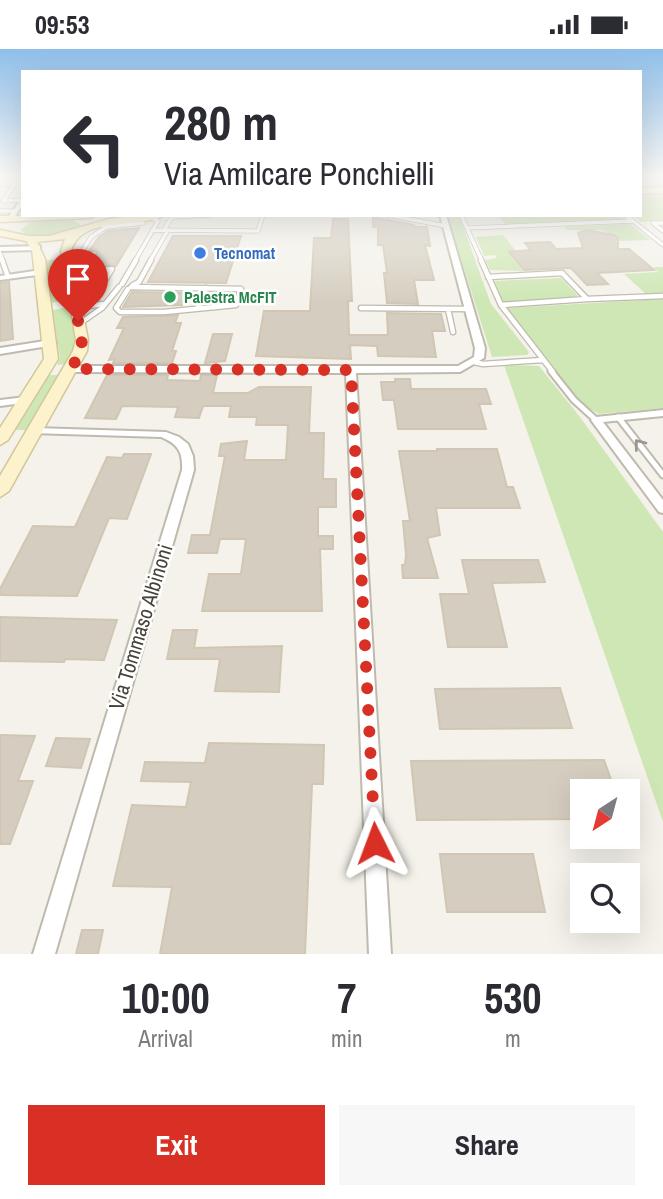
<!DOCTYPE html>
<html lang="en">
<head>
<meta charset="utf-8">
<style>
	body { margin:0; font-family:"Archivo Narrow",sans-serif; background:#f7f7f7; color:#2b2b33; height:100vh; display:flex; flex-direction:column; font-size:26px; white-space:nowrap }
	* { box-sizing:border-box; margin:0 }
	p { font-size:23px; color:#7c7c81 }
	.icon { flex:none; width:38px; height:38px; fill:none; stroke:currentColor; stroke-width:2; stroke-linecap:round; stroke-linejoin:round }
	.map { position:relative; height:905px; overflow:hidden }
	.panel { display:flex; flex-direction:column; background:#fff; flex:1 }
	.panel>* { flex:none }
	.guide { position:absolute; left:21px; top:21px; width:621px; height:147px; border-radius:0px; box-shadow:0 7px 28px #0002; background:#fff; color:#2b2b33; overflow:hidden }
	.needle { width:46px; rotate:216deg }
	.tools { position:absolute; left:570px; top:730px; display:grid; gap:14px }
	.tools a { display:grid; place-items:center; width:70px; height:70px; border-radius:0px; background:#fff; box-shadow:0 7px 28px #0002; font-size:35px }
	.pin { position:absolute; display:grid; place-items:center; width:60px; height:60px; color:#fff; margin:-72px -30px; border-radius:50% 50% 50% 0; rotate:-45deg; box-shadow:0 0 7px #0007 }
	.pin .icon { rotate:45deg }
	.me { position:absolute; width:77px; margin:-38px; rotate:357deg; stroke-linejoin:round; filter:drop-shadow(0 0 5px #0008) }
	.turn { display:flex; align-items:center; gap:24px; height:147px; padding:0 28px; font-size:32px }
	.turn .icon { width:91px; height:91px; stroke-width:2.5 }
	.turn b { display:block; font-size:49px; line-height:60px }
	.eta { display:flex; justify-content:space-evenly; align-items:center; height:119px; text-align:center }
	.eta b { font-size:42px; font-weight:800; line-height:49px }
	.button { display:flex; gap:14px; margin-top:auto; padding:14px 28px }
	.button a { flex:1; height:80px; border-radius:0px; background:#d93025; color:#fff; font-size:28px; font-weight:800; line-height:80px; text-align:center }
	.button a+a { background:#f7f7f7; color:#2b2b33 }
	.status { display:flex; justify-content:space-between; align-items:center; height:49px; padding:0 35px; background:#fff; direction:ltr }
	.status svg { height:19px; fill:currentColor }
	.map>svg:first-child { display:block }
</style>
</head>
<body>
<div class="status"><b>09:53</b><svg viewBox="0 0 49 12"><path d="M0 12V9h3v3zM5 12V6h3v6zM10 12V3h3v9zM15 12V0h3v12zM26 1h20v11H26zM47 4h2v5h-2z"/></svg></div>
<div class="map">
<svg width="663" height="905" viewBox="0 0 663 905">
	<rect width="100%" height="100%" fill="#f4f2ea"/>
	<!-- green -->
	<path fill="#cee7b4" d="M 663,146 L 663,172 L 641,173 L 632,166 L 640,166 L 641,147 Z
		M 447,166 L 459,166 L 491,255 L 529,303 L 527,306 L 492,308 Z
		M 497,166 L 620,166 L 625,170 L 506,176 Z
		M 71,170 L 81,176 C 68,188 34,195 21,181 C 33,168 55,169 71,170 Z
		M 630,175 L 650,191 L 618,192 L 618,188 L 601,181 L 567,181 L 564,178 Z
		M 503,186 L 516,202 L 508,203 L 523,222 L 490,221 L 485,211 L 497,209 L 495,206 L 484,207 L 476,188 Z
		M 62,209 L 69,251 L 50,254 L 44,212 Z
		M 653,218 L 663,218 L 663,244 L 646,245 L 624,225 L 658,223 Z
		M 561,229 L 580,249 L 504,255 L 494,232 Z
		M 663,250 L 663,359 L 599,365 L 579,354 L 506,259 Z
		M 71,258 L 77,294 L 69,315 L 57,316 L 60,309 L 52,261 Z
		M 504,316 L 539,317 L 580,368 L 663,483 L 663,773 Z
		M 48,326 L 62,326 L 30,381 L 15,381 Z"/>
	<!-- building -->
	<path fill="#d5cec0" stroke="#d0c6b3" stroke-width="2" d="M 373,168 L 414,176 L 415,178 L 427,178 L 430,197 L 425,196 L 434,231 L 414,231 L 418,255 L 387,254 L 384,224 L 387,224 L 383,196 L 378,196 L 378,178 L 373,178 Z
		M 333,170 L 348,170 L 352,252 L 348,252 L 349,286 L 388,286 L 387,264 L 441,265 L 445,282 L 432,282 L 436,308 L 378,307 L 377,297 L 350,296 L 351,310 L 256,307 L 264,262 L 310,262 L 314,189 L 331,189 Z
		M 139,179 L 116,217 L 102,216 L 104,213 L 90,213 L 98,202 L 89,202 L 99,188 L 108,182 Z
		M 587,181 L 614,186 L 618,189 L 618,200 L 629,200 L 654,221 L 597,224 L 608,235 L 587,236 L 571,219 L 524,221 L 509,203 L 531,201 L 525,194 L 550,193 L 556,200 L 583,199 L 578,184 Z
		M 173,187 L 241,187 L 226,234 L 148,233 Z
		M 9,233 L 13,290 L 0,292 L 0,234 Z
		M 132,243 L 187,244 L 182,256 L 123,258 Z
		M 178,266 L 175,274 L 181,274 L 172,302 L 176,302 L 172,314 L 113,314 L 115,310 L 109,311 L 124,279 L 117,279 L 123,268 Z
		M 213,285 L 232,285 L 225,312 L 205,314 Z
		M 107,326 L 168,326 L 167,331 L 200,332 L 201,326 L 217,326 L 213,344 L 248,344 L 259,338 L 311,338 L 309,384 L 324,384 L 323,430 L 336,430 L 336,458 L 318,458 L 318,487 L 333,487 L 333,500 L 320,500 L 322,562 L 202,562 L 209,525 L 241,525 L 246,490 L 220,490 L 217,504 L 188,504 L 192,486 L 210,486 L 225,407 L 219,407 L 221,395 L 247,392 L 244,411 L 286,411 L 288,376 L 256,376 L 257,368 L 229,368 L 231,357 L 203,357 L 199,369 L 175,368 L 178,358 L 122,357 L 116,370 L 85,369 Z
		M 395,330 L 410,330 L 411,340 L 486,340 L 491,355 L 479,355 L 486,380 L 398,380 L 394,351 L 383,351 L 381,333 L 395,333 Z
		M 437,400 L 497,400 L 507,438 L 513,438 L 520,459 L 436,459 L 440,486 L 427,489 L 438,529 L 403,529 L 402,516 L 405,516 L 406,506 L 403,472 L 410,472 L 399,402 L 437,402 Z
		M 124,405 L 151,405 L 127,470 L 109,469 L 77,547 L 0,546 L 0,540 L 33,477 L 75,478 L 107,408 L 122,409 Z
		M 462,511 L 538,511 L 545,533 L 492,534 L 507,598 L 448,598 L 440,545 L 469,545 Z
		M 0,568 L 117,571 L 104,611 L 65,610 L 64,613 L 0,612 Z
		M 173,581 L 197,581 L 194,599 L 282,597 L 279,643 L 215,642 L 220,610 L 167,610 Z
		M 560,639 L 572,679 L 440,680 L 435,640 Z
		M 0,686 L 35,687 L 18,732 L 33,732 L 10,795 L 0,795 Z
		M 56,689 L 90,690 L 81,719 L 46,717 Z
		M 209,694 L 324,696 L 323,735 L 312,735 L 305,905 L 160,905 L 172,838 L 113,837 L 132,756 L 186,758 L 191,733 L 141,732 L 145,713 L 205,714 Z
		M 604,711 L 615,742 L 583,742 L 583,770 L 417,771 L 411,712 Z
		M 440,805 L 533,805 L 545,863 L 447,863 Z
		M 82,881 L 103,881 L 98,905 L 76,905 Z"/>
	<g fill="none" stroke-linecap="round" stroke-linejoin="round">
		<!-- lane-far2 casing -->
		<g stroke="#bfbaad" stroke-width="5">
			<path id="lane-far2" d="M 0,135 L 15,135
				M 22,151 L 3,152 L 15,135 L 23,134
				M 0,162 L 15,162
				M 387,166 L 446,177
				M 461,166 L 482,212
				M 633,172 L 663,196
				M 663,174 L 653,174 L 663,182
				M 106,178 L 143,174
				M 467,179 L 633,172 L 625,166
				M 152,181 L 258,182 L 263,166
				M 164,181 L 172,168 L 211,166
				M 0,204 L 3,212
				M 85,212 L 83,201 L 91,188 L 106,178 L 101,175
				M 135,212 L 158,172 L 150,167
				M 150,212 L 168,181"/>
		</g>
		<!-- lane-far1 casing -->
		<g stroke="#bfbaad" stroke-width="7">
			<path id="lane-far1" d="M 2,211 L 8,228
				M 85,211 L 87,222
				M 481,211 L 501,256 L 553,323
				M 70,224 L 112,220 L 101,238 L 84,242
				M 488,228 L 562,224 L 587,250 L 501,256
				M 122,235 L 136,211
				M 133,236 L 139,233 L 151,211
				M 128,240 L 116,259 L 120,263 L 164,263 L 236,256 L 241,240 L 131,238
				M 587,250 L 663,247
				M 198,258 L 206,239
				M 76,259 L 102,255
				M 361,259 L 469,260
				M 448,260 L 453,283
				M 79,275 L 102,259 L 119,238
				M 474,313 L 483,315 L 543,311"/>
		</g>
		<!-- lane casing -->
		<g stroke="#bfbaad" stroke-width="9">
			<path id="lane" d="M 551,322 L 574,351 L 596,371
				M 618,368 L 663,426"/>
		</g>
		<!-- street casing -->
		<g stroke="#bfbaad" stroke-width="4">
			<path id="street" d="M 23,148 L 23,155 L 13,170 L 8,171 L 7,170 Z
				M 440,166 L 446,166 L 485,299 L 484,309 L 460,323 L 356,324 L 391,905 L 369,905 L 346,324 L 72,323 L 67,320 L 72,317 L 458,317 L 474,308 L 475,299 Z
				M 40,197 L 40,201 L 37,201 L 0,202 L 0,198 Z
				M 41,221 L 45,223 L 44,225 L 0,231 L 0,227 Z
				M 51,291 L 56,294 L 54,296 L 0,305 L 0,299 Z
				M 26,348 L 31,351 L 30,353 L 0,357 L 0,351 Z
				M 663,361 L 663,367 L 603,373 L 663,451 L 663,464 L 659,463 L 591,371 L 596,368 Z
				M 35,379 L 166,383 L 179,388 L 188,395 L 193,407 L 194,421 L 55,905 L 33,905 L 182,421 C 183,403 178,395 161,388 L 31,384 L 30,382 L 31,380 Z"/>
		</g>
		<!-- secondary casing -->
		<g stroke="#d2c69b" stroke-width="3">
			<path id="secondary" d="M 663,138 L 663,144 L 640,145 L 640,139 Z
				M 95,166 L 91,169 L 0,173 L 0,167 Z
				M 139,166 L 165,166 C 139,181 82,165 71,202 L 88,291 L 87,302 L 9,442 L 0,448 L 0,427 L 73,302 L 76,291 L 61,202 L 65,190 L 37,193 L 45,210 L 58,310 L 8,391 L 0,396 L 0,379 L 44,310 L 32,200 L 26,192 L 0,187 L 0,181 L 29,187 L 49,187 L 109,170 Z"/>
		</g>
		<!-- lane-far2 -->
		<use href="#lane-far2" stroke="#fff" stroke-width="3.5"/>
		<!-- lane-far1 -->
		<use href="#lane-far1" stroke="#fff" stroke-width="4.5"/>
		<!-- lane -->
		<use href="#lane" stroke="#fff" stroke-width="5"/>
		<!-- street -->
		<use href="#street" fill="#fff" fill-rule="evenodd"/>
		<!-- secondary -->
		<use href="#secondary" fill="#fcf3cc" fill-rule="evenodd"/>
	</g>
	<!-- one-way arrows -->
	<defs><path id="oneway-chevron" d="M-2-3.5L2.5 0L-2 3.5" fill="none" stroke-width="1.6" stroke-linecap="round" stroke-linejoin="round" transform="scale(1.75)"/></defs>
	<use stroke="#9a9792" href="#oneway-chevron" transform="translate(639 395) rotate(-128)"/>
	<!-- sky -->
	<linearGradient id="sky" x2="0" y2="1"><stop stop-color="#8fbfea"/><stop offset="0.5" stop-color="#faf9f6"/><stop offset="1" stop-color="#faf9f6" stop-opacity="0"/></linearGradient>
	<rect width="663" height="253" fill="url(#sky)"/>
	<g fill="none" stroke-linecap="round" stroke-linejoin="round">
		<!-- route -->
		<path stroke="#d93025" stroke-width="12" stroke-dasharray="0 21.6" d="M 78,272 L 82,295 L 72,320 L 351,321 L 375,794"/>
	</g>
	<!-- markers -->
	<circle fill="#3f7fe0" stroke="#fff" stroke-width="2.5" cx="200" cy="204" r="7"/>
	<circle fill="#2e9e5b" stroke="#fff" stroke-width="2.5" cx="170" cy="248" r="7"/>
	<g text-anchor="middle" stroke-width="5" stroke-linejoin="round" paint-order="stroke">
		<!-- far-shop labels -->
		<g font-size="16" font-weight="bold" fill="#366cbe" stroke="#fff" text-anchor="start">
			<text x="214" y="210">Tecnomat</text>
		</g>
		<!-- far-leisure labels -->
		<g font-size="16" font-weight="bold" fill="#27864d" stroke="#fff" text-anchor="start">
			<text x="184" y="254">Palestra McFIT</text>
		</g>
		<!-- near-street labels -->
		<g font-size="21" fill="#484238" stroke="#fff">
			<text transform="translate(141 578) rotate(-73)" y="7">Via Tommaso Albinoni</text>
		</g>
	</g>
</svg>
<div class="tools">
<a><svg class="needle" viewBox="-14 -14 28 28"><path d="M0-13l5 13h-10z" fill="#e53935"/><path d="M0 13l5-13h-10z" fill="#7c7c81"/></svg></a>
<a><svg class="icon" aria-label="search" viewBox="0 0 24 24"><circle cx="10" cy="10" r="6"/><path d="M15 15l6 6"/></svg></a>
</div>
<div class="pin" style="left:78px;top:272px;background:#d93025"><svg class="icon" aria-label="arrive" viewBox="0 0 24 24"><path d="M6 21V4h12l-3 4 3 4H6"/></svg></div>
<svg class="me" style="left:375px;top:794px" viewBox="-20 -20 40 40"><path d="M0-17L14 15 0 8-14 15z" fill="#d93025" stroke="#fff" stroke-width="4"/></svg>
<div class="guide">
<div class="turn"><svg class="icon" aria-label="left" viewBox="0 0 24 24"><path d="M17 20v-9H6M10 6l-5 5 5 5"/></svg><div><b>280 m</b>Via Amilcare Ponchielli</div></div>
</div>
</div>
<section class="panel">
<div class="eta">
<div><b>10:00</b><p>Arrival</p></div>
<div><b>7</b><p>min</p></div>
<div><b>530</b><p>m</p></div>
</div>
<div class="button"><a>Exit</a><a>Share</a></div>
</section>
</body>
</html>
